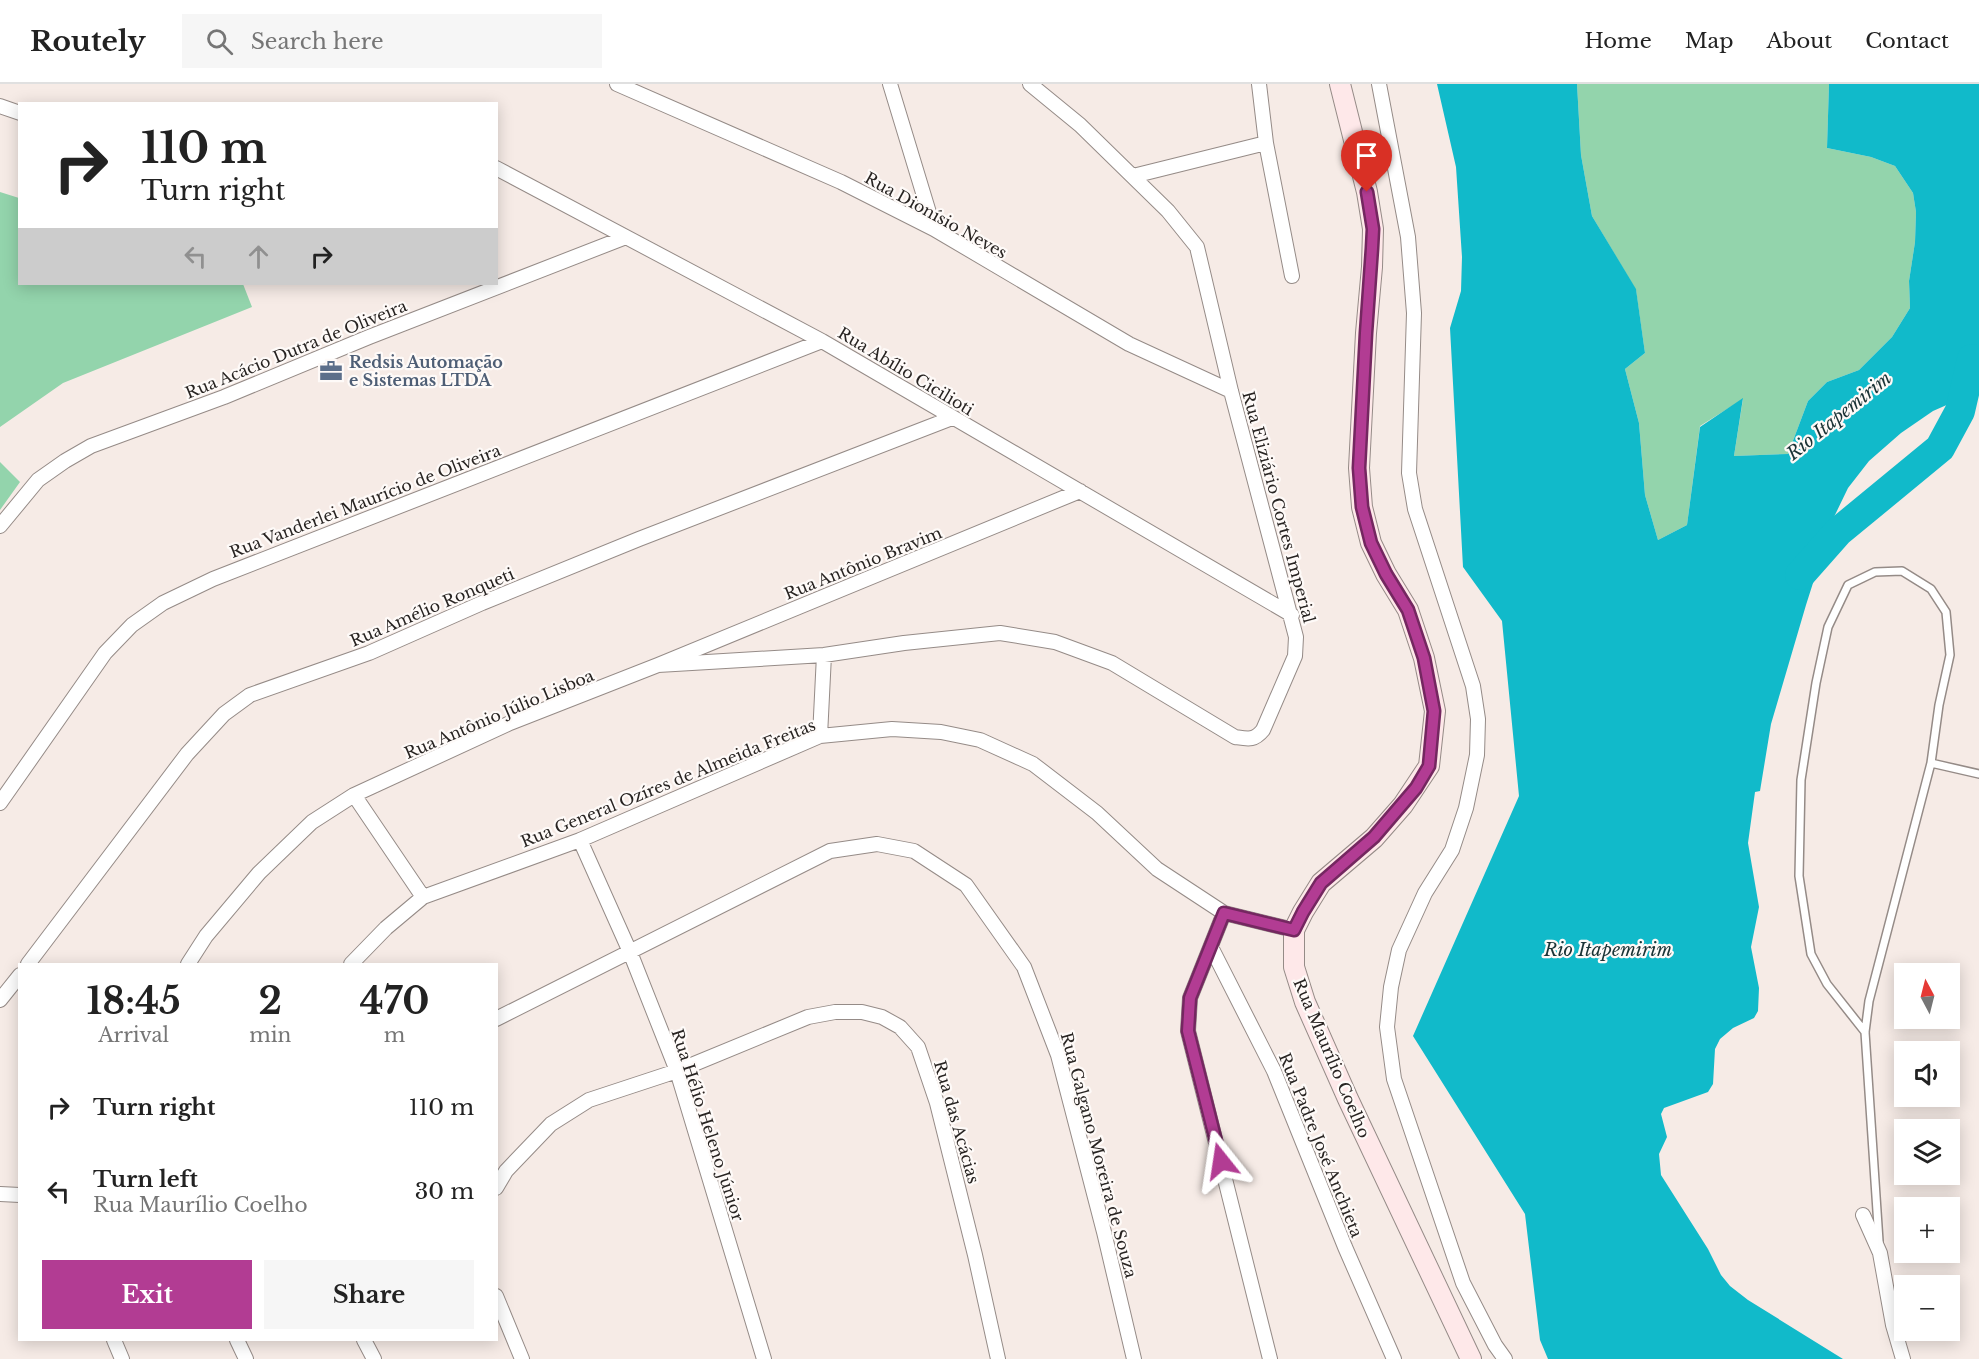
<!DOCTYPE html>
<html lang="en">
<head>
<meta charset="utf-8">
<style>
	body { margin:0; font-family:"Libre Baskerville",serif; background:#f6f6f6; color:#222; height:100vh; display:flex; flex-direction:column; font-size:22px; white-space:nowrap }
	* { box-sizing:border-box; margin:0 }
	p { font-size:20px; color:#767676 }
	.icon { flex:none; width:33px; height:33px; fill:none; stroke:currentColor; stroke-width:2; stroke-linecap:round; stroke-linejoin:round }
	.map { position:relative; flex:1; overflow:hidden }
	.drawer { position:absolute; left:18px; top:879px; width:480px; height:378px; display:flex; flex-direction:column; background:#fff; border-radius:0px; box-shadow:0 3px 15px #0003 }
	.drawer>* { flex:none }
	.banner { position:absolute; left:18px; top:18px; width:480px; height:183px; border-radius:0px; box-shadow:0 3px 15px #0003; background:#fff; color:#222; overflow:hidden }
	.needle { width:39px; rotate:353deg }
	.controls { position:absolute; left:1894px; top:879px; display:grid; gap:12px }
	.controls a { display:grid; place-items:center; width:66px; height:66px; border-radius:0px; background:#fff; box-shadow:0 3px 15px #0003; font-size:30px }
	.pin { position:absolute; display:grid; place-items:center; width:51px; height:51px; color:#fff; margin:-62px -26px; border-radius:50% 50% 50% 0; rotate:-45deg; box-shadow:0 0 6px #0007 }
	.pin .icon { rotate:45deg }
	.me { position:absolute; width:66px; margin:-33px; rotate:345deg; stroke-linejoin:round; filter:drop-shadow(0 0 4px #0008) }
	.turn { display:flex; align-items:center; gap:21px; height:126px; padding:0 24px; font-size:27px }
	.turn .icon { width:78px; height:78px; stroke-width:2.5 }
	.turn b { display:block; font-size:42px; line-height:51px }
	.lanes { display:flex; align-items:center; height:57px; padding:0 24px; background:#0003; justify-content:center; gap:30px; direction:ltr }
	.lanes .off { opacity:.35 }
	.eta { display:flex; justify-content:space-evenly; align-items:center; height:102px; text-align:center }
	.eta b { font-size:36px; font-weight:700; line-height:42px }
	.action { display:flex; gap:12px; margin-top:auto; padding:12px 24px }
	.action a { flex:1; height:69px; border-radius:0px; background:#b23c93; color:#fff; font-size:24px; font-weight:700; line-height:69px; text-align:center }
	.action a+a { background:#f6f6f6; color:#222 }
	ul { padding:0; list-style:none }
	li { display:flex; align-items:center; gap:18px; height:84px; padding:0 24px }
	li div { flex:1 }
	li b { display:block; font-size:22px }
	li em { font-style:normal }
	header { display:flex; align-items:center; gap:36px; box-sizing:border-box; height:84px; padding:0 30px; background:#fff; border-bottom:2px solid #e0e0e0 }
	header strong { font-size:28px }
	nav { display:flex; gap:33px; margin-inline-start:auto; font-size:21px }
	.search { width:420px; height:54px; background:#f6f6f6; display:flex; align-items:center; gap:15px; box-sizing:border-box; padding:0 21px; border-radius:0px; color:#767676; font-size:22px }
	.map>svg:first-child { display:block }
</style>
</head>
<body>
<header>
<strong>Routely</strong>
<div class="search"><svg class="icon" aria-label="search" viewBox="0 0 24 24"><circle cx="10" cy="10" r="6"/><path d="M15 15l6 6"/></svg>Search here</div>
<nav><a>Home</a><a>Map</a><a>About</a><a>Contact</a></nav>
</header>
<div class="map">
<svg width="1979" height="1275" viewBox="0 0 1979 1275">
	<rect width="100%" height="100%" fill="#f6ebe6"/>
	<!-- green -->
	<path fill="#93d4ac" d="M 1577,0 L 1829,0 L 1827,64 L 1871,73 L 1895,82 L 1913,109 L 1916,128 L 1915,158 L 1909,197 L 1910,224 L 1892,253 L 1859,286 L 1827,298 L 1808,317 L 1788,370 L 1734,372 L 1743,315 L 1700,342 L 1687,441 L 1658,456 L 1645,411 L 1639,339 L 1625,285 L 1645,269 L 1636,206 L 1592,132 L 1581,71 Z
		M 0,108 L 19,114 L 20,200 L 243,200 L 252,223 L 63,299 L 0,343 Z
		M 0,378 L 20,398 L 0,426 Z"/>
	<!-- water -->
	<path fill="#11baca" d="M 1437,0 L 1577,0 L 1581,71 L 1592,132 L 1636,205 L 1645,269 L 1625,285 L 1639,339 L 1645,411 L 1658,456 L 1687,441 L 1700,343 L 1743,314 L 1734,372 L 1788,370 L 1808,317 L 1827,298 L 1859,286 L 1892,253 L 1910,224 L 1909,197 L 1915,158 L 1916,128 L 1913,109 L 1895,82 L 1871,73 L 1827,64 L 1829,0 L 1979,0 L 1979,305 L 1974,309 L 1933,327 L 1901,349 L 1869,377 L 1848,404 L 1834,433 L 1806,521 L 1771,640 L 1760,707 L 1755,708 L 1748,759 L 1759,823 L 1751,863 L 1759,904 L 1758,927 L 1754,934 L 1733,944 L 1720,955 L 1715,965 L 1713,1000 L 1708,1008 L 1664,1024 L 1661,1030 L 1667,1053 L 1659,1070 L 1661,1091 L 1708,1165 L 1721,1191 L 1730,1202 L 1748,1216 L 1843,1275 L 1548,1275 L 1540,1256 L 1525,1130 L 1413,952 L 1519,712 L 1502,537 L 1463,483 L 1450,244 L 1461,207 L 1462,173 L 1456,83 Z"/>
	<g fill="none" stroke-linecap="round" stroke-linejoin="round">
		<!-- river -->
		<path stroke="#11baca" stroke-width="30" d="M 1800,491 L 1838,448 L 1940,364 L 1960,327 L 1972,275"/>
		<!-- service casing -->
		<g stroke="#958b87" stroke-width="10">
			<path id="service" d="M 1931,679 L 1979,690
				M 1865,948 L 1827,900 L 1811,870 L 1799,792 L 1801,696 L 1816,599 L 1828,543 L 1848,501 L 1875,488 L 1902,487 L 1931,505 L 1946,528 L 1950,571 L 1939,621 L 1931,679 L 1869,917 L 1865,948 L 1879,1157"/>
		</g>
		<!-- minor casing -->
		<g stroke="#958b87" stroke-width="16">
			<path id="minor" d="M 617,0 L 841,98 L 934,145 L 1129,260 L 1231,307
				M 890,0 L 934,145
				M 1259,0 L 1266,59 L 1292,192
				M 1379,0 L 1408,153 L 1414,229 L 1409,389 L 1415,425 L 1473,602 L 1478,635 L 1477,671 L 1466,724 L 1452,766 L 1425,809 L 1399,866 L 1391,903 L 1387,943 L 1394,995 L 1463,1199 L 1495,1261 L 1505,1275
				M 0,22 L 20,29
				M 496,84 L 822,257 L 1292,531
				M 1133,92 L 1266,59
				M 0,442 L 38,396 L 65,377 L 91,362 L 224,313 L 369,253 L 626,153
				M 658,581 L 824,571 L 904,559 L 1000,549 L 1055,558 L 1112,579 L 1235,653 C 1248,655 1254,657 1263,646 L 1295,572 L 1296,553 L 1231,307 L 1197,163 L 1168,127 L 1080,41 L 1030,0
				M 820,652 L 824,571
				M 354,711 L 423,813
				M 0,719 L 105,569 L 132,541 L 163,519 L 213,495 L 822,257
				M 580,756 L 630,868 L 677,987 L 764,1275
				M 1224,829 L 1190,914 L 1188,947 L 1270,1275
				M 1211,863 L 1274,987 L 1345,1163 L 1394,1275
				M 28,880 L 187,670 L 224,630 L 250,611 L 369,569 L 482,519 L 639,455 L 952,334
				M 188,880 L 206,852 L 259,789 L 312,738 L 354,711 L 510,639 L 658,581 L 1080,407
				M 351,880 L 386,844 L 423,813 L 580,756 L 820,652 L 892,645 L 941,648 L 980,656 L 1033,680 L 1097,729 L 1157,785 L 1224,829 L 1294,846
				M 0,916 L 20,891
				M 496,935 L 830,767 L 877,760 L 914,767 L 966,801 L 1024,883 L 1058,971 L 1104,1148 L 1134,1275
				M 496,1104 L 506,1087 L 551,1040 L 589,1016 L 677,987 L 808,933 L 835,928 L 862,928 L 882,933 L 900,943 L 918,963 L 937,1019 L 975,1171 L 998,1275
				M 0,1110 L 20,1111
				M 1863,1131 L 1880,1169 L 1893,1241 L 1903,1275
				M 496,1212 L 522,1275
				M 114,1256 L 122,1275
				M 237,1256 L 246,1275
				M 364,1256 L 374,1275"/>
		</g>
		<!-- secondary casing -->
		<g stroke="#958b87" stroke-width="22">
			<path id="secondary" d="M 1340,0 L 1367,108 L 1373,145 L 1372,183 L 1366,249 L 1359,384 L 1362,423 L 1371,459 L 1386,490 L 1408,526 L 1424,574 L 1435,627 L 1429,682 L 1403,721 L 1374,754 L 1321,799 L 1303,828 L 1294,846 L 1294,883 L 1305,918 L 1348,1015 L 1471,1275"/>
		</g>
		<!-- service -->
		<use href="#service" stroke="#fff" stroke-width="7"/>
		<!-- minor -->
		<use href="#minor" stroke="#fff" stroke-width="14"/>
		<!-- secondary -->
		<use href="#secondary" stroke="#fee8e9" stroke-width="20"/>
	</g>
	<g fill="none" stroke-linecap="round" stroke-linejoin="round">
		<!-- route casing -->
		<g stroke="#742760" stroke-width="15">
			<path id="route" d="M 1221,1077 L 1188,947 L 1190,914 L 1224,829 L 1294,846 L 1303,828 L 1321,799 L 1374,753 L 1416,704 L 1429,682 L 1434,627 L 1424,574 L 1408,526 L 1386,490 L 1371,459 L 1362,423 L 1359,384 L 1366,249 L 1372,164 L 1373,145 L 1367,108"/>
		</g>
		<!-- route -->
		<use href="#route" stroke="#b23c93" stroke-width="10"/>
	</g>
	<!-- icons -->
	<defs>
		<g id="office-bare" transform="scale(1.8)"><path d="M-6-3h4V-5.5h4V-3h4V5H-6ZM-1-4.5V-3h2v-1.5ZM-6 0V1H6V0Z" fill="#5c6f8a" stroke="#fefaf8" stroke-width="2.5" paint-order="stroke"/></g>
	</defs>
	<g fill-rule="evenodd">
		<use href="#office-bare" x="331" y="287"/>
	</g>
	<g text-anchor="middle" stroke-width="4.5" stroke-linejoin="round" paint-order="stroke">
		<!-- street labels -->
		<g font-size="16" fill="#282422" stroke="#fefaf8">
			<text transform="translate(936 131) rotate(29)" y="6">Rua Dionísio Neves</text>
			<text transform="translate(296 265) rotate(-22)" y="6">Rua Acácio Dutra de Oliveira</text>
			<text transform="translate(906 287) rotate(31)" y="6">Rua Abílio Cicilioti</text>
			<text transform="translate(365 417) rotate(-21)" y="6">Rua Vanderlei Maurício de Oliveira</text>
			<text transform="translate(1279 423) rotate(75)" y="6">Rua Eliziário Cortes Imperial</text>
			<text transform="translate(863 479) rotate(-22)" y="6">Rua Antônio Bravim</text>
			<text transform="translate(432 523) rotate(-23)" y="6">Rua Amélio Ronqueti</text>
			<text transform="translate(499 630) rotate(-23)" y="6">Rua Antônio Júlio Lisboa</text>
			<text transform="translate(668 699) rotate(-22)" y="6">Rua General Ozíres de Almeida Freitas</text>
			<text transform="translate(1332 974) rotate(67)" y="6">Rua Maurílio Coelho</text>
			<text transform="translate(957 1038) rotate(74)" y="6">Rua das Acácias</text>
			<text transform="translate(708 1041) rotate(72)" y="6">Rua Hélio Heleno Júnior</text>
			<text transform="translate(1321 1061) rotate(68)" y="6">Rua Padre José Anchieta</text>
			<text transform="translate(1099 1071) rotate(75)" y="6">Rua Galgano Moreira de Souza</text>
		</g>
		<!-- service labels -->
		<g font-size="16" font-weight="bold" fill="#4e5e75" stroke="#fefaf8" text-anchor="start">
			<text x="349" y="284">Redsis Automação<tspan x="349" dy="18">e Sistemas LTDA</tspan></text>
		</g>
		<!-- water labels -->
		<g font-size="18" font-style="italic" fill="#1b3336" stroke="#fefaf8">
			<text transform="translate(1839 332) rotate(-39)" y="6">Rio Itapemirim</text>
			<text x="1608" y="872">Rio Itapemirim</text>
		</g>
	</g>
</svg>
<div class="controls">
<a><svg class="needle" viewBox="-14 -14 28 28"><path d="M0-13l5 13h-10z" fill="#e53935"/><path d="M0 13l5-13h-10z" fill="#767676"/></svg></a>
<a><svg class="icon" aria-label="sound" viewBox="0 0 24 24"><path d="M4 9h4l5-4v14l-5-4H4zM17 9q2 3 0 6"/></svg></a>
<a><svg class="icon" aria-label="layers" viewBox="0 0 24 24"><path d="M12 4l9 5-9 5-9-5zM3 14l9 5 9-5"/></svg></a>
<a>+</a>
<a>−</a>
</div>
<div class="pin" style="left:1367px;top:108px;background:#d93025"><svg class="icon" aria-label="arrive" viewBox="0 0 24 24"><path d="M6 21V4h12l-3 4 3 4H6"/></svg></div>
<svg class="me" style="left:1221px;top:1077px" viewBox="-20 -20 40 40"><path d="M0-17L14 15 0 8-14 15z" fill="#b23c93" stroke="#fff" stroke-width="4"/></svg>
<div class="banner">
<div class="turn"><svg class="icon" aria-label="right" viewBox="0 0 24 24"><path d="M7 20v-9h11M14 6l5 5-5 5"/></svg><div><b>110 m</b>Turn right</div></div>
<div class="lanes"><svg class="icon off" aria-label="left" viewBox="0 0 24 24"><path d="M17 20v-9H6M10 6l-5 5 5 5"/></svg><svg class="icon off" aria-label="ahead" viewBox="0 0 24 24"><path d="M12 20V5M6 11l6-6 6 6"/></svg><svg class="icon" aria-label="right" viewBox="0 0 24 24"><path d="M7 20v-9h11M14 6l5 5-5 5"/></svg></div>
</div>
<section class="drawer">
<div class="eta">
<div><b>18:45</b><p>Arrival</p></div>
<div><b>2</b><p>min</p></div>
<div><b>470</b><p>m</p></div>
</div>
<ul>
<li><svg class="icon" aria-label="right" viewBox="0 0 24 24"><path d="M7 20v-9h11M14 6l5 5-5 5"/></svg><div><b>Turn right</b></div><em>110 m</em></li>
<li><svg class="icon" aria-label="left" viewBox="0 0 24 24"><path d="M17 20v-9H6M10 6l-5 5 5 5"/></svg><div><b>Turn left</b><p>Rua Maurílio Coelho</p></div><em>30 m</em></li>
</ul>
<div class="action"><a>Exit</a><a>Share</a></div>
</section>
</div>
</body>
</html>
